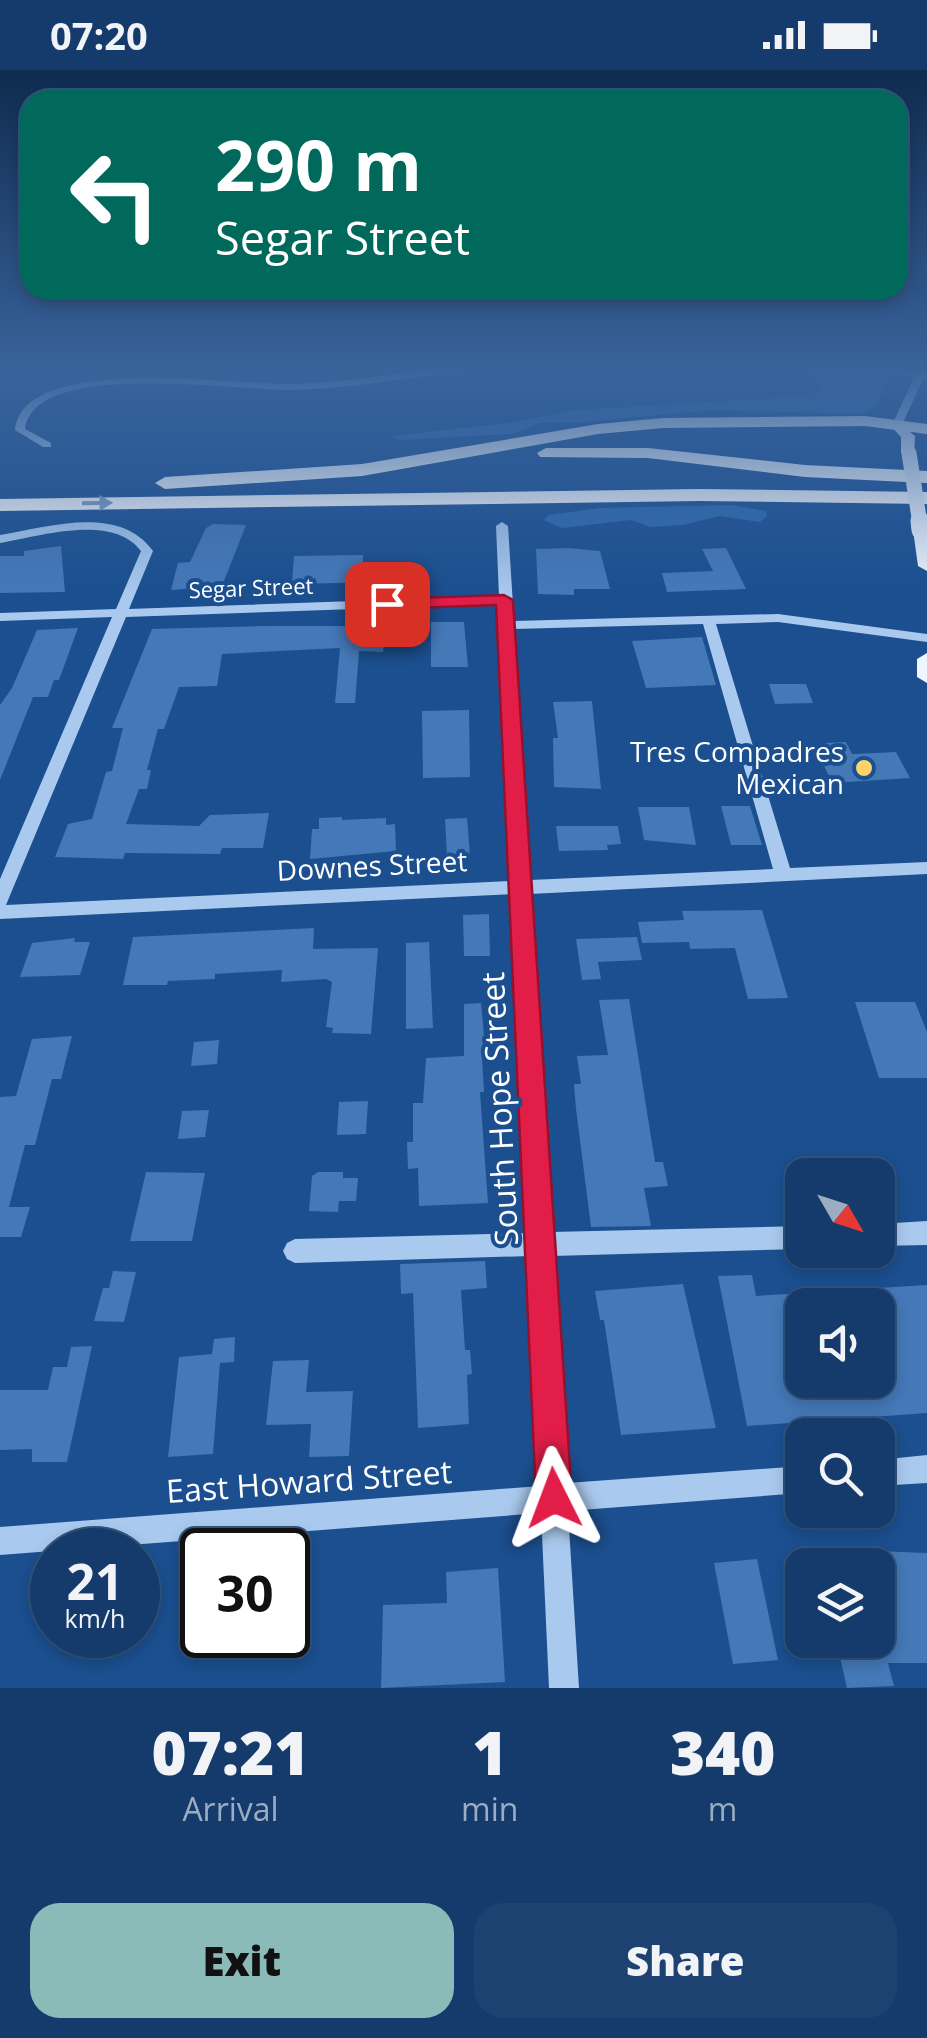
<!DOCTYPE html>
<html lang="en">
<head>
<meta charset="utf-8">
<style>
	body { margin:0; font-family:"Open Sans",sans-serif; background:#1d4271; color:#f1f3f6; height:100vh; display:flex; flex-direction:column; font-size:38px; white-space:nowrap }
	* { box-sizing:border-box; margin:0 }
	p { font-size:32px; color:#9dadc1 }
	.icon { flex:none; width:55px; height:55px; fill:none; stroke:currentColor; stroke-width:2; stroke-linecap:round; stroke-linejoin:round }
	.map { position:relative; height:1618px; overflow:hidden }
	.panel { display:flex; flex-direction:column; background:#143b6b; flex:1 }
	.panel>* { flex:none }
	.top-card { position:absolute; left:20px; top:20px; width:888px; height:210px; border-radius:30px; box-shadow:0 5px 15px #0003,0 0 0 2px #33557e; background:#00695c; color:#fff; overflow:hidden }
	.needle { width:65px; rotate:129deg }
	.controls { position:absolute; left:785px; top:1088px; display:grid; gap:20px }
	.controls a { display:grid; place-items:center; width:110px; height:110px; border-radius:20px; background:#143b6b; box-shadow:0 5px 15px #0003,0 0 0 2px #33557e; font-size:50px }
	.speed { position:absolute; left:30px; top:1458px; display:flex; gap:20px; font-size:50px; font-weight:700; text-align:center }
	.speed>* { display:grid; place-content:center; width:130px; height:130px; border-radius:50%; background:#143b6b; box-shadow:0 5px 15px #0003,0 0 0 2px #33557e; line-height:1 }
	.speed small { font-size:25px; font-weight:400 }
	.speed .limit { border:5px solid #111; border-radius:15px; background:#fff; color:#111 }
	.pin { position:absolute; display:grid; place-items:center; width:85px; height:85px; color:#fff; margin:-42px; border-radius:20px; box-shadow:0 5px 15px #0006 }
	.me { position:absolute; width:110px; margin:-55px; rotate:357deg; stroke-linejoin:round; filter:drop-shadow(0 0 8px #0008) }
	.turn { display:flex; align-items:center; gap:35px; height:210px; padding:0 30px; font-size:45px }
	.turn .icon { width:130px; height:130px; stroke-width:2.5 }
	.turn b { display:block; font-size:70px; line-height:85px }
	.eta { display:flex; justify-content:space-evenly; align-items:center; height:170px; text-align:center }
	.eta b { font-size:60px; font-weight:800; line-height:70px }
	.button { display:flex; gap:20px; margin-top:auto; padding:20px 30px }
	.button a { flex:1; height:115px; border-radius:30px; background:#8bbbb9; color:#111; font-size:40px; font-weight:800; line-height:115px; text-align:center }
	.button a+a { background:#1d4271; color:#f1f3f6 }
	.status { display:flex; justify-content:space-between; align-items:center; height:70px; padding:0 50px; background:#143b6b; direction:ltr }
	.status svg { height:28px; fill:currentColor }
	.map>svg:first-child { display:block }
</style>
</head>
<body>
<div class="status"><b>07:20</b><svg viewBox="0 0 49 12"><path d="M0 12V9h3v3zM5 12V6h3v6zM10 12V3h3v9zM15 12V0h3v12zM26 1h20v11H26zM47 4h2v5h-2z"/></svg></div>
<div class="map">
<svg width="927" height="1618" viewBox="0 0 927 1618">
	<rect width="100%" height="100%" fill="#1b4f8f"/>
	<!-- green -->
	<path fill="#2e69ad" d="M 795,298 L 848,298 L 888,306 L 889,311 L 876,337 L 860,344 L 713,340 L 573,353 L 541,353 L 512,364 L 399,370 L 392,366 L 509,353 L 576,340 L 804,326 L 823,320 L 813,304 Z
		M 732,435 L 766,441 L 767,446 L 760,452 L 720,446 L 683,455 L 651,457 L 631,450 L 562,458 L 544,450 L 549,445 L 599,438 Z"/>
	<!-- building -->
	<path fill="#4478b7" d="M 213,454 L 246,455 L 222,516 L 171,520 L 178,493 L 190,492 L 206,458 Z
		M 61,476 L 65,522 L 0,523 L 0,486 L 24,486 L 24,481 Z
		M 568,478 L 600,481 L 610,519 L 574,519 L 574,525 L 538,524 L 536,479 Z
		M 726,478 L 746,519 L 667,522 L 662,503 L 713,501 L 702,479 Z
		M 363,485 L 363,493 L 382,493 L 380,512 L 292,514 L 294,486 Z
		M 431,552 L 464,552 L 468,597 L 431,597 Z
		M 268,556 L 386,556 L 383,582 L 359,581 L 355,633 L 335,633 L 340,578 L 222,584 L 217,616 L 179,617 L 164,659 L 158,659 L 147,700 L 151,700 L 147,719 L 139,719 L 126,754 L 199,756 L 210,745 L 269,743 L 263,778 L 222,778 L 220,784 L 125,783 L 123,789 L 55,787 L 68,754 L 92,749 L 106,702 L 112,701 L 123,658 L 112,658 L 152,559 Z
		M 78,558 L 59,610 L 54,610 L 48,627 L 33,627 L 0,710 L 0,635 L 12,618 L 37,560 Z
		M 702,567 L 716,615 L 646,618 L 632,571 Z
		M 769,614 L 806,614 L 813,633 L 775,634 Z
		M 592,631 L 601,719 L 554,717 L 553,668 L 558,668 L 553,632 Z
		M 469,640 L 470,707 L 423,708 L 422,641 Z
		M 846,672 L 852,684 L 896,682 L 910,708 L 832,713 L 819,685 L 831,685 L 824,673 Z
		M 721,736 L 750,736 L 762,775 L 731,775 Z
		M 638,737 L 689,737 L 696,775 L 644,770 Z
		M 342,747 L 342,750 L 386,748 L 386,755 L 395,754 L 396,781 L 310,789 L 312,759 L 319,759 L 319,748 Z
		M 467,748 L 470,785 L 447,786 L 445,749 Z
		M 556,756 L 618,756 L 621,774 L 607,775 L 608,780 L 559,781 Z
		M 762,840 L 788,928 L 748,929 L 735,878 L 690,879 L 689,872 L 642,873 L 638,852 L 684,850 L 682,841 Z
		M 489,844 L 490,886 L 464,886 L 463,845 Z
		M 314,858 L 313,879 L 378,878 L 371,964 L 332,963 L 333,958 L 326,957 L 332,912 L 326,909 L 281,912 L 282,900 L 215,904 L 215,909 L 168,911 L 167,915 L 123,915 L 133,867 Z
		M 637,867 L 642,890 L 598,892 L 601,909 L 582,910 L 576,869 Z
		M 75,868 L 74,872 L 90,872 L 80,905 L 20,907 L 32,873 Z
		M 429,872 L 433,958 L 406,959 L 406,873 Z
		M 629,929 L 655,1092 L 663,1092 L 668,1116 L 644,1118 L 651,1156 L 591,1157 L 576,1039 L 574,1014 L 581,1014 L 577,986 L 608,985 L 599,930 Z
		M 855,932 L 915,932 L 927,962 L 927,1008 L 879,1008 Z
		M 481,933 L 486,987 L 482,987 L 484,1022 L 480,1022 L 488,1133 L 419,1136 L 418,1098 L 408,1099 L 407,1072 L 413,1072 L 413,1033 L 423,1033 L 426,988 L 464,986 L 464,934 Z
		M 72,966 L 61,1009 L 52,1009 L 35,1075 L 25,1075 L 9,1137 L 30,1137 L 21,1167 L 0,1167 L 0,1027 L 16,1026 L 32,969 Z
		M 219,970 L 217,994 L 191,996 L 194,972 Z
		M 368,1031 L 366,1064 L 337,1065 L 339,1032 Z
		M 209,1040 L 205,1067 L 178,1069 L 182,1041 Z
		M 146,1102 L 205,1103 L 192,1171 L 130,1171 Z
		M 318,1102 L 343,1102 L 343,1108 L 358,1108 L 356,1131 L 339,1131 L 338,1142 L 309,1141 L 312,1106 Z
		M 485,1191 L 487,1218 L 461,1220 L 465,1280 L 470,1280 L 472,1304 L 467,1305 L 469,1354 L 418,1358 L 413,1223 L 401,1224 L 400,1194 Z
		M 113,1201 L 136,1202 L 124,1252 L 94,1251 L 103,1218 L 109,1218 Z
		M 752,1205 L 756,1226 L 802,1223 L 802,1310 L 878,1310 L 878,1218 L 927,1215 L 927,1343 L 747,1356 L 718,1206 Z
		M 683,1214 L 716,1358 L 621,1365 L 604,1250 L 600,1250 L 595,1221 Z
		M 235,1267 L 234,1292 L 220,1293 L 213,1384 L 168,1387 L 179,1287 L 212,1284 L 214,1269 Z
		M 92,1276 L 67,1392 L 32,1392 L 32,1379 L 0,1380 L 0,1320 L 48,1320 L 53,1297 L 67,1297 L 71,1277 Z
		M 309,1290 L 306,1322 L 353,1321 L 349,1386 L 309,1387 L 311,1354 L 266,1355 L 273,1291 Z
		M 878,1481 L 927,1483 L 927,1593 L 888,1593 L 894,1616 L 847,1618 L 836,1570 L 878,1570 Z
		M 757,1489 L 778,1590 L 733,1594 L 714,1493 Z
		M 498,1498 L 505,1612 L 381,1618 L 383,1535 L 447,1533 L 446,1502 Z"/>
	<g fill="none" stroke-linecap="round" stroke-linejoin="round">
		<!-- minor -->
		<path fill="#a9c9ee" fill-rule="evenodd" d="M 446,298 L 471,298 C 456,305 435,305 419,307 C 376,313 333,319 289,320 C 240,321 34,288 25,359 L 51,373 L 51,377 L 43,377 L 15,360 C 23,281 240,316 293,314 C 344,312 395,304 446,298 Z
			M 870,298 L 916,302 L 919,298 L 927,298 L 927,310 L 923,309 L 901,357 L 892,355 L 914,308 Z
			M 502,452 L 508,456 L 514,551 L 778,544 L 927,564 L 927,572 L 778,552 L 716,554 L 790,798 L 927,792 L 927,804 L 530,824 L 551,1162 L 802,1156 L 802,1179 L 553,1186 L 567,1413 L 802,1396 L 802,1423 L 568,1441 L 579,1618 L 549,1618 L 541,1443 L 0,1485 L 0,1457 L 540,1416 L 529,1186 L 295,1193 L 287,1189 L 283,1181 L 287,1173 L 295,1169 L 528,1163 L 513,824 L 0,849 L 0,809 L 112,547 L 0,551 L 0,543 L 116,539 L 141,481 C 113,443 40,466 0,473 L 0,465 C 49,457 119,434 153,481 L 129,539 L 499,526 L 496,456 ZM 500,534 L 512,811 L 6,835 L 126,547 ZM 703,554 L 773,799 L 530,810 L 514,559 Z
			M 927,1151 L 927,1175 L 878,1176 L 878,1154 Z
			M 927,1385 L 927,1413 L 878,1416 L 878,1390 Z"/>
		<!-- major -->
		<path fill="#f0f6ff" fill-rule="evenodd" d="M 897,351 L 915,366 L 914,386 L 901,383 L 901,367 L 890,355 Z
			M 921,455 L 927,456 L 927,501 L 918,496 L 913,460 Z
			M 927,583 L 927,613 L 917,607 L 917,589 Z"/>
		<!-- highway -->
		<path fill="#fff" fill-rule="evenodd" d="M 865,346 L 927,354 L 927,364 L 865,356 L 663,358 L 598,364 L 362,406 L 165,419 L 155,413 L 165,407 L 362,394 L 598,354 L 663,348 Z
			M 546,378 L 648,378 L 805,395 L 927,401 L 927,413 L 805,407 L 648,388 L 540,387 L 537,383 Z
			M 699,419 L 927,422 L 927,434 L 699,431 L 0,441 L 0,429 Z"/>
		<!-- major-bridge-far1 -->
		<path stroke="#f0f6ff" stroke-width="15" d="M 909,383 L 920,454"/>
		<!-- major-bridge -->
		<path stroke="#f0f6ff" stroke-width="19" d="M 920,451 L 921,460"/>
	</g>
	<!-- one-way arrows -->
	<defs><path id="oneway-solid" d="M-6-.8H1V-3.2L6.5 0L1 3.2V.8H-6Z" transform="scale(2.5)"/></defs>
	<use fill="#829ec1" href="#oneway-solid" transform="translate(97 433) rotate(-1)"/>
	<!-- sky -->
	<linearGradient id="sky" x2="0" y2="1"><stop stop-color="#0f2b4f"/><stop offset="0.57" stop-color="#39639b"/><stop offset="1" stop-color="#39639b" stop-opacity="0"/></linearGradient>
	<rect width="927" height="524" fill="url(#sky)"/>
	<!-- route -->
	<path fill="#e11d48" stroke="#92132f" stroke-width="2.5" d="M 504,525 L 513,530 L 572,1428 L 567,1441 L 554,1446 L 541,1441 L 536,1428 L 496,535 L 387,539 L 378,534 L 387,529 Z"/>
	<!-- markers -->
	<circle fill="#ffd166" stroke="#1b4f8f" stroke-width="4" cx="864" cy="698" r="10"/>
	<g text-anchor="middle" stroke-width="8" stroke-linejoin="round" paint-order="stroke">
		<!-- far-street labels -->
		<g font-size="22" fill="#fff" stroke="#1b4f8f">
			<text transform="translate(251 518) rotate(-2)" y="8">Segar Street</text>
		</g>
		<!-- poi labels -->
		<g font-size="28" fill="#fff" stroke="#1b4f8f" text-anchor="end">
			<text x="844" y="692">Tres Compadres<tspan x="844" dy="32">Mexican</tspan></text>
		</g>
		<!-- street labels -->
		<g font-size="28" fill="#fff" stroke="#1b4f8f">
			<text transform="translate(372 796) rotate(-3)" y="10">Downes Street</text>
		</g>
		<!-- near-street labels -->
		<g font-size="32" fill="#fff" stroke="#1b4f8f">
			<text transform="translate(500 1039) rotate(-93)" y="11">South Hope Street</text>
			<text transform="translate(309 1412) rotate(-4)" y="11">East Howard Street</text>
		</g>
	</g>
</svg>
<div class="controls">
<a><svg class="needle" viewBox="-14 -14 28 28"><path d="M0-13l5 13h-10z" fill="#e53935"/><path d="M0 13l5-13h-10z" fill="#9dadc1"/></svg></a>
<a><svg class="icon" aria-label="sound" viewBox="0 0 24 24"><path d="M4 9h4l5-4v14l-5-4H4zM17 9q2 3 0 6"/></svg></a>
<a><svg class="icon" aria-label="search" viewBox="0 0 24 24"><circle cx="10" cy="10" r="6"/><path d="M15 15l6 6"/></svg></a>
<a><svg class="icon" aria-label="layers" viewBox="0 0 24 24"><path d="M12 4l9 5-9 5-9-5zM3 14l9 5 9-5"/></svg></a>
</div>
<div class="speed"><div>21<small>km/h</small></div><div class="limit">30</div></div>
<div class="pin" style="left:387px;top:534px;background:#d93025"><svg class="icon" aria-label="arrive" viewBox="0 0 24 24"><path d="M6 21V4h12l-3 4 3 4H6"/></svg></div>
<svg class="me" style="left:554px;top:1428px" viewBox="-20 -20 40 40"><path d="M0-17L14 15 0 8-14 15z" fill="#e11d48" stroke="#fff" stroke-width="4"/></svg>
<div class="top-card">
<div class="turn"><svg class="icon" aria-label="left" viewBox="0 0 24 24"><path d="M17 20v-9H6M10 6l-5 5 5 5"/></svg><div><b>290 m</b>Segar Street</div></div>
</div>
</div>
<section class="panel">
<div class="eta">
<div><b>07:21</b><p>Arrival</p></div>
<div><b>1</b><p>min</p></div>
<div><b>340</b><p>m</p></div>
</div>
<div class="button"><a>Exit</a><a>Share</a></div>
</section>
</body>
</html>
